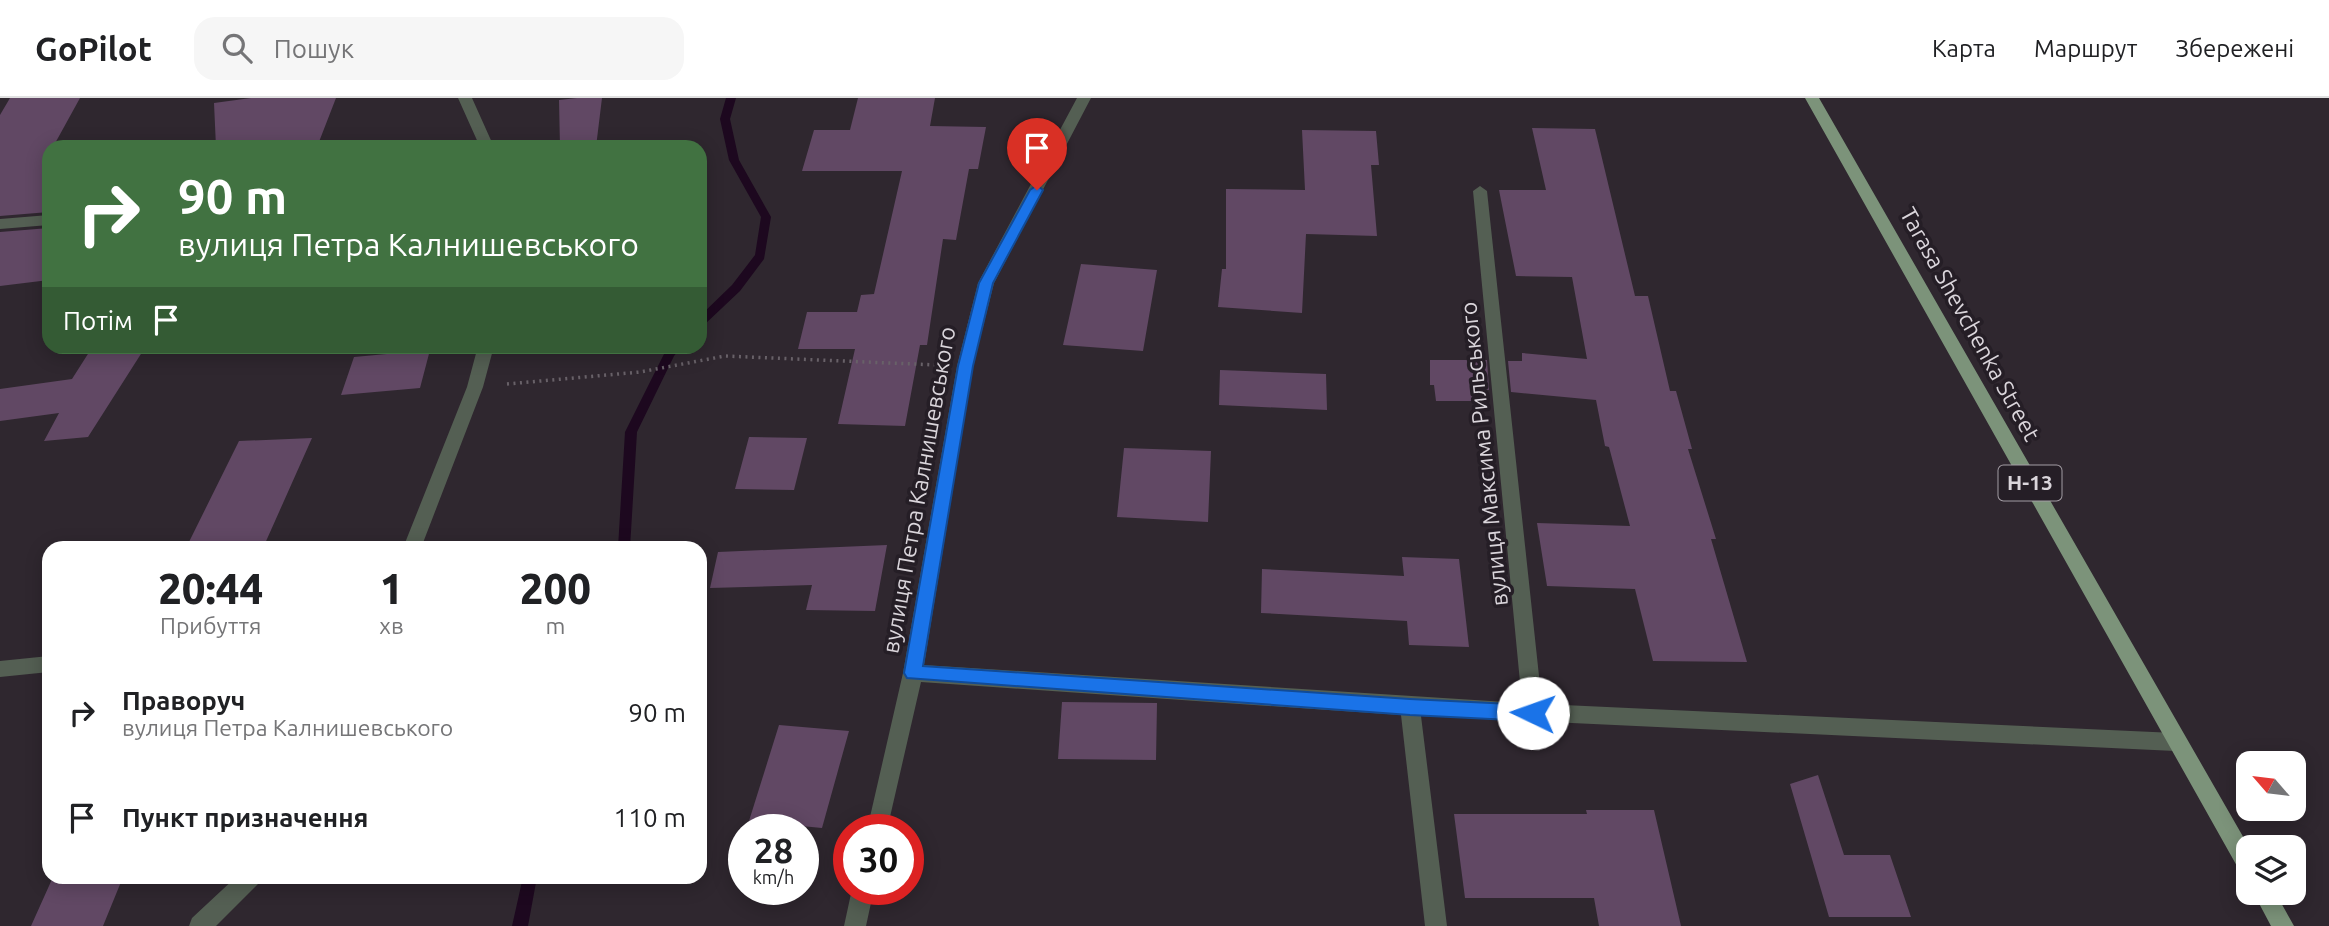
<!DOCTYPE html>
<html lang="uk">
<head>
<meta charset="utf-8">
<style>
	body { margin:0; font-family:Ubuntu,sans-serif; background:#f6f6f6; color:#202124; height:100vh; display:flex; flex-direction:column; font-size:26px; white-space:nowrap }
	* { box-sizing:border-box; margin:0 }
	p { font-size:23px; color:#757577 }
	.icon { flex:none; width:38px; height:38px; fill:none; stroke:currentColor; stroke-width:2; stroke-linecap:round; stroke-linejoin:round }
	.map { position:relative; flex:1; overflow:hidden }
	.side { position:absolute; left:42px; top:443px; width:665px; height:343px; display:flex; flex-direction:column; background:#fff; border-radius:21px; box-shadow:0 4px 18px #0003 }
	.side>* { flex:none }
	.top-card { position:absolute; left:42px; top:42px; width:665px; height:214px; border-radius:21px; box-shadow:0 4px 18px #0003; background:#417241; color:#fff; overflow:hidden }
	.needle { width:46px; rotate:298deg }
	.fabs { position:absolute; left:2236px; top:653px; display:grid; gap:14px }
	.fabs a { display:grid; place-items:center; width:70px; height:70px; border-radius:14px; background:#fff; box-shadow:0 4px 18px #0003; font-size:35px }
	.speed { position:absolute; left:728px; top:716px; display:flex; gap:14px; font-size:35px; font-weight:700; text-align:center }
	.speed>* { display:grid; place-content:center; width:91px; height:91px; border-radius:50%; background:#fff; box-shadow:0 4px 18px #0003; line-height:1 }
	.speed small { font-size:18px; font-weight:400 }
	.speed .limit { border:10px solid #d22; background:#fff; color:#111 }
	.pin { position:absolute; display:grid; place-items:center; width:60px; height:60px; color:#fff; margin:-72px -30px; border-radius:50% 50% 50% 0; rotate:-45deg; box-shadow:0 0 7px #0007 }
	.pin .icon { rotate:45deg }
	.me { position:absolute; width:77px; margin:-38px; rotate:273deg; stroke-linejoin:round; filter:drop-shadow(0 0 5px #0008) }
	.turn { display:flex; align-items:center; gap:24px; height:147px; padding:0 21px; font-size:32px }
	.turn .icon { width:91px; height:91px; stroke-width:2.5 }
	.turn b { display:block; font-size:49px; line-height:60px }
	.then { display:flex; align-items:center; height:66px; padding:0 21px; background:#0003; gap:14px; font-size:26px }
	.eta { display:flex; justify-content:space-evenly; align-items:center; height:119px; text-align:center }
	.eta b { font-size:42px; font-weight:800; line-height:49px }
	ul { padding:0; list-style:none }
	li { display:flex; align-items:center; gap:21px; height:105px; padding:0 21px }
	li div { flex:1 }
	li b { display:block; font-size:26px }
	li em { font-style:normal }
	header { display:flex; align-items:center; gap:42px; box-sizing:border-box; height:98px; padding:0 35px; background:#fff; border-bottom:2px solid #e0e0e0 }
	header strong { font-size:33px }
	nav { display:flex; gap:38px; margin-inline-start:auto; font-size:24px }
	.search { width:490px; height:63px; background:#f6f6f6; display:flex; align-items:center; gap:18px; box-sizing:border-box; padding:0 24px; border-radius:21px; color:#757577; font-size:26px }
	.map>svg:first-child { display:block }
</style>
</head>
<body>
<header>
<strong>GoPilot</strong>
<div class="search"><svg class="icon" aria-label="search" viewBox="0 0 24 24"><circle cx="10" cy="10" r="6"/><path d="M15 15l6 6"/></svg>Пошук</div>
<nav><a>Карта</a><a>Маршрут</a><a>Збережені</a></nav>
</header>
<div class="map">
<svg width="2329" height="828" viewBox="0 0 2329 828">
	<rect width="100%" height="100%" fill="#2f272f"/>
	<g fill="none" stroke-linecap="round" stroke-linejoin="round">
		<!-- stream -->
		<path fill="#1d081f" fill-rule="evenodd" d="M 726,0 L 736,0 L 730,21 L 739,62 L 771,119 L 764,161 L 740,193 L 704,227 L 700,228 L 700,218 L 732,187 L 755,157 L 761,119 L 729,62 L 720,21 Z
			M 670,248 L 682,248 L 674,258 L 637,334 L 630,450 L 618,450 L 625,334 L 664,256 Z
			M 523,779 L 537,779 L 528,828 L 512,828 Z"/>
	</g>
	<!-- building -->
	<path fill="#614864" d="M 10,0 L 80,0 L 53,49 L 49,49 L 49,114 L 0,118 L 0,17 Z
		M 251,0 L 336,0 L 317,49 L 216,49 L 214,5 Z
		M 577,0 L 602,0 L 596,49 L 560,49 L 559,2 Z
		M 858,0 L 935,0 L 930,28 L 986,29 L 978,71 L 969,71 L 956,142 L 943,141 L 927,247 L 920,247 L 905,328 L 838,326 L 855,251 L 798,251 L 807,214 L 857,214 L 861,197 L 874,196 L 902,73 L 802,73 L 814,32 L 850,32 Z
		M 1532,30 L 1595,31 L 1635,198 L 1648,198 L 1670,293 L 1676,293 L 1692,351 L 1688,351 L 1716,441 L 1711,441 L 1747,564 L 1653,563 L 1635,491 L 1547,488 L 1537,425 L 1630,428 L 1609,349 L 1605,348 L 1596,302 L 1511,294 L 1508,263 L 1522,263 L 1522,255 L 1587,261 L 1572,179 L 1516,178 L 1499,92 L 1546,92 Z
		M 1302,32 L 1376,33 L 1379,67 L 1371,67 L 1377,138 L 1306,136 L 1302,215 L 1218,209 L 1222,171 L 1226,171 L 1226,91 L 1305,92 Z
		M 49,130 L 49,182 L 0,188 L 0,134 Z
		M 1081,166 L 1157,172 L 1143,253 L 1063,247 Z
		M 93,248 L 146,248 L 88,339 L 44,343 L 59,315 L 0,323 L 0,291 L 72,281 Z
		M 430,252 L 420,290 L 341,297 L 354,259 Z
		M 1430,262 L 1487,262 L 1489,292 L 1479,291 L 1481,303 L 1436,303 L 1434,287 L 1430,287 Z
		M 1220,272 L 1326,276 L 1327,312 L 1219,307 Z
		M 749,339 L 807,340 L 794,392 L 735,391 Z
		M 312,340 L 263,450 L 186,450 L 239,343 Z
		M 1124,350 L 1211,353 L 1208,424 L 1117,419 Z
		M 887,447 L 875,513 L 806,512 L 812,487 L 710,490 L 718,454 Z
		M 1402,459 L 1459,461 L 1469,549 L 1409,547 L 1407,523 L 1261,515 L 1262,471 L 1404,478 Z
		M 1062,604 L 1157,605 L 1156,662 L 1058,661 Z
		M 779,627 L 849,633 L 822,730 L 749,723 Z
		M 1818,677 L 1844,757 L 1890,757 L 1911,819 L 1829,819 L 1790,686 Z
		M 1586,712 L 1654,712 L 1681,828 L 1599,828 L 1594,800 L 1465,800 L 1454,716 L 1587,716 Z
		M 53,779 L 123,779 L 103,828 L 31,828 Z"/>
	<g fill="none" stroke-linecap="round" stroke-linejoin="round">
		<!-- path -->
		<path stroke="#686168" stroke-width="3.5" stroke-dasharray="2 4.5" stroke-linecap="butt" d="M 507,286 L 640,274 L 725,258 L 937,267"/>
		<!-- minor -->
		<path fill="#545f53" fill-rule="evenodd" d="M 458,0 L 472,0 L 494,49 L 480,49 Z
			M 1077,0 L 1091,0 L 994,185 L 973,268 L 924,567 L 1522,605 L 1473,93 L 1480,88 L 1487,93 L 1542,606 L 2175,635 L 2182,638 L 2185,644 L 2182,650 L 2175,653 L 1421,618 L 1447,828 L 1425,828 L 1401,617 L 921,584 L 887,732 L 867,732 L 903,575 L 957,268 L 978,185 Z
			M 49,117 L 49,127 L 0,131 L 0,121 Z
			M 478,248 L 494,248 L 483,289 L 421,450 L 403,450 L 467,289 Z
			M 49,558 L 49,574 L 0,579 L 0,563 Z
			M 236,779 L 262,779 L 258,786 L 216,828 L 189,828 L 192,820 Z
			M 852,791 L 874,791 L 866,828 L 844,828 Z"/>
		<!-- major -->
		<path fill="#7c937a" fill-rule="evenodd" d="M 1805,0 L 1819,0 L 2249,749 L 2249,780 L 2242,777 Z
			M 2253,794 L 2275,794 L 2294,828 L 2271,828 Z"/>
	</g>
	<!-- route -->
	<path fill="#1a73e8" stroke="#114b97" stroke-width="2" d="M 1037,87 L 1043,92 L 993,185 L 973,268 L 923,568 L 1410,601 L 1533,607 L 1539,609 L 1542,615 L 1539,620 L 1533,623 L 1410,617 L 907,580 L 904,575 L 958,268 L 979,185 L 1030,92 Z"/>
	<g text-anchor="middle" stroke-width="7" stroke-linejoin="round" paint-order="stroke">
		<!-- shield labels -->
		<rect fill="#251e26" stroke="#a49ea5" stroke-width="2" x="1998.5" y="367.5" width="63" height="35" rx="5"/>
		<g font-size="21" font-weight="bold" fill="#dad5db">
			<text x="2030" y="392">Н-13</text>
		</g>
		<!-- street labels -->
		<g font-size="23" fill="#dad5db" stroke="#251e26">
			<text transform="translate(1970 226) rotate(61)" y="8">Tarasa Shevchenka Street</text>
			<text transform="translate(1484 356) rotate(-96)" y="8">вулиця Максима Рильського</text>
			<text transform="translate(919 392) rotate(-80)" y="8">вулиця Петра Калнишевського</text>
		</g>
	</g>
</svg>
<div class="fabs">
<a><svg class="needle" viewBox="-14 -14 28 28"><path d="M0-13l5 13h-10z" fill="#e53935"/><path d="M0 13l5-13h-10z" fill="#757577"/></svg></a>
<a><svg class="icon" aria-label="layers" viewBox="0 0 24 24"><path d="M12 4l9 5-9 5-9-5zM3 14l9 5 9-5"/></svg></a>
</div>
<div class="speed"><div>28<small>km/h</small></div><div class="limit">30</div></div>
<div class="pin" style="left:1037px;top:92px;background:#d93025"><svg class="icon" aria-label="arrive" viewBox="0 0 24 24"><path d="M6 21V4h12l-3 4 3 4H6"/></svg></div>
<svg class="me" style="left:1533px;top:615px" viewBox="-20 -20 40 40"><circle r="19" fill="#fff"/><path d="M0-13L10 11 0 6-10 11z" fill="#1a73e8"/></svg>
<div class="top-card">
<div class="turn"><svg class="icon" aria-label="right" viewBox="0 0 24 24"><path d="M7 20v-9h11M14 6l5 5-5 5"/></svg><div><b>90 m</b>вулиця Петра Калнишевського</div></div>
<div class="then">Потім<svg class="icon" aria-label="arrive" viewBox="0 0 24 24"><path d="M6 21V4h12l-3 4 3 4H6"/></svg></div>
</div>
<section class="side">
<div class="eta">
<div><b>20:44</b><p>Прибуття</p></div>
<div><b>1</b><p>хв</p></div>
<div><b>200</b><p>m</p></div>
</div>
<ul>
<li><svg class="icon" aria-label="right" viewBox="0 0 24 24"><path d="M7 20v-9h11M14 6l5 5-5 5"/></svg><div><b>Праворуч</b><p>вулиця Петра Калнишевського</p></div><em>90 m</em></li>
<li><svg class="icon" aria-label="arrive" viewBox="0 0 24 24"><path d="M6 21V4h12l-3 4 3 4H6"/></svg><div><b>Пункт призначення</b></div><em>110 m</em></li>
</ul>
</section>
</div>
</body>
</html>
